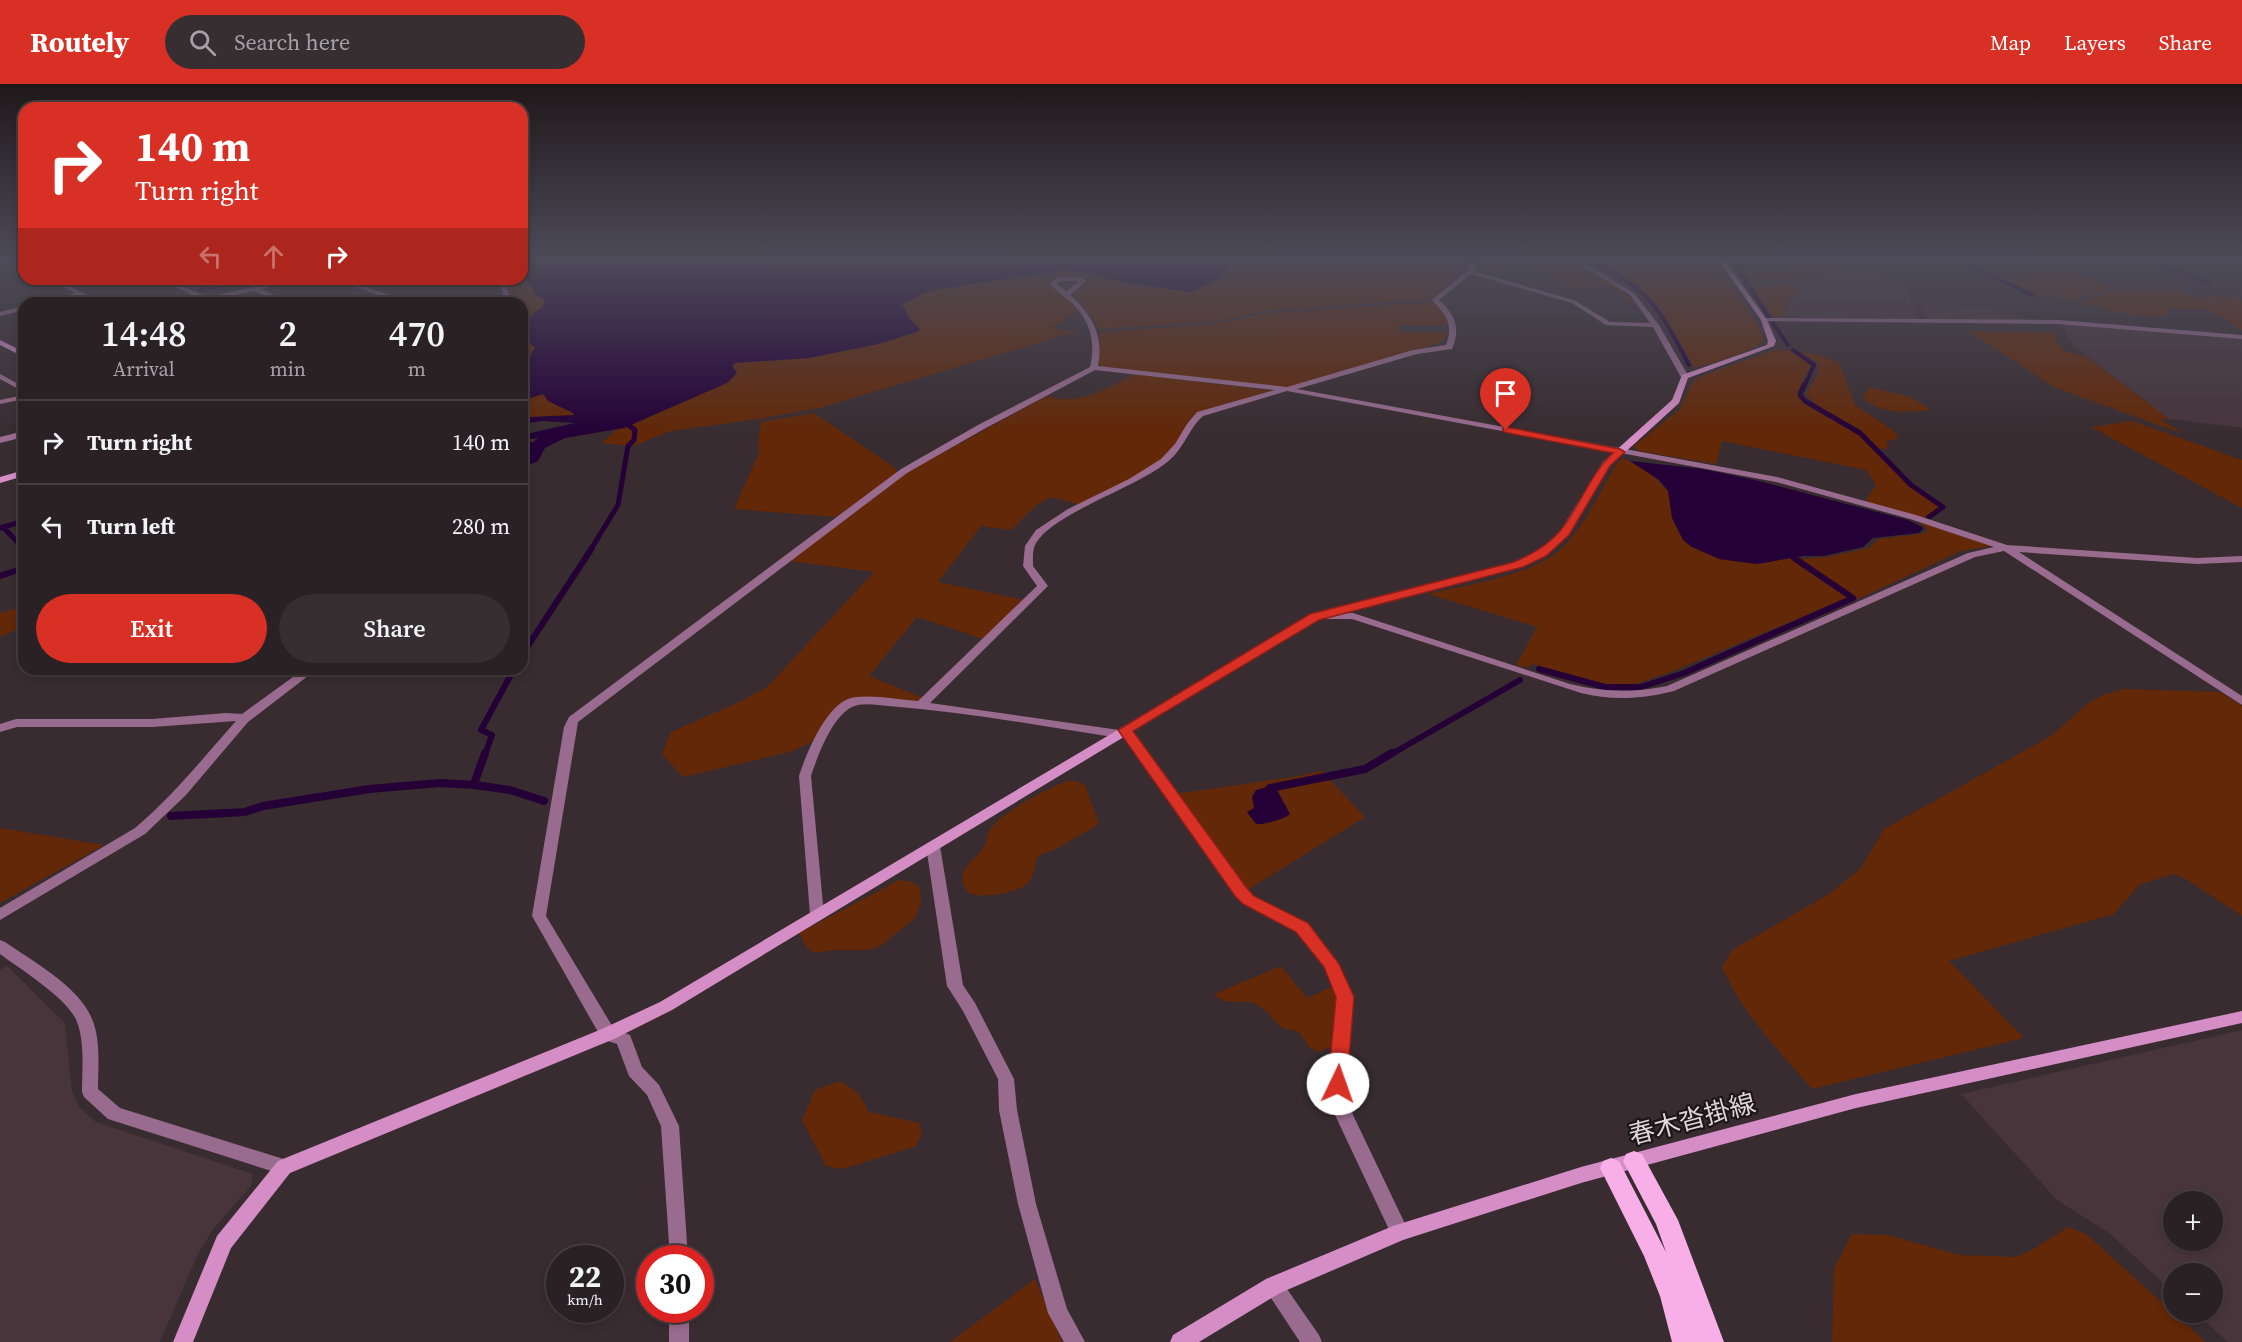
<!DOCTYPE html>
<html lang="en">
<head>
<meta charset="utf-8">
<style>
	body { margin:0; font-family:"Source Serif 4","Noto Sans JP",serif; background:#362e31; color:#f1f3f6; height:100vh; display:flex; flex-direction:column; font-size:22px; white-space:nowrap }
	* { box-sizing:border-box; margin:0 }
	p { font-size:20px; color:#a5a3a6 }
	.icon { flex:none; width:33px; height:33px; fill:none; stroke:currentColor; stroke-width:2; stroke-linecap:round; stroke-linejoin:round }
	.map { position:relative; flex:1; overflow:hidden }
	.details { position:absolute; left:18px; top:213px; width:510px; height:378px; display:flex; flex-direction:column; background:#2a2124; border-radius:18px; box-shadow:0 3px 9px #0003,0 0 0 2px #463e41 }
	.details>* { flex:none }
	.banner { position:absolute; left:18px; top:18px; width:510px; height:183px; border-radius:18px; box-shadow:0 3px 9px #0003,0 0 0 2px #463e41; background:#d93025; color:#fff; overflow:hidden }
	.tools { position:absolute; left:2163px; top:1107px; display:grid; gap:12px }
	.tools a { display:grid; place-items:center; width:60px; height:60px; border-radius:50%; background:#2a2124; box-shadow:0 3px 9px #0003,0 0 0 2px #463e41; font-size:30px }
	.speed { position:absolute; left:546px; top:1161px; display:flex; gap:12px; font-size:30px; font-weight:700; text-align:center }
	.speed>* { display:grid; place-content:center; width:78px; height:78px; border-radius:50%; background:#2a2124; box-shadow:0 3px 9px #0003,0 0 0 2px #463e41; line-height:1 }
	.speed small { font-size:15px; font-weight:400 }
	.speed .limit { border:9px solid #d22; background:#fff; color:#111 }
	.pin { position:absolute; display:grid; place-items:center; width:51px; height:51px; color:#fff; margin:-62px -26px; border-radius:50% 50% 50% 0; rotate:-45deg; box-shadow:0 0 6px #0007 }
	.pin .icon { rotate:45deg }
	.me { position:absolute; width:66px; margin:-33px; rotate:3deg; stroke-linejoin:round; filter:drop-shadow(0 0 4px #0008) }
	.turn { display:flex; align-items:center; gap:21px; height:126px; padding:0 18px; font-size:27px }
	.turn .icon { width:78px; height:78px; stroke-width:2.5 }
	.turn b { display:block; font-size:42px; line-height:51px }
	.lanes { display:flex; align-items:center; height:57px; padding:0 18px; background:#0003; justify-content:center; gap:30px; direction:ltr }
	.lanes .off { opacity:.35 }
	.eta { display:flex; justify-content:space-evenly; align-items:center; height:102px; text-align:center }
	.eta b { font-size:36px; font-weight:600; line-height:42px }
	.cta { display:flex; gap:12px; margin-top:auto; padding:12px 18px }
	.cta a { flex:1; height:69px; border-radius:36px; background:#d93025; color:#fff; font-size:24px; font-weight:600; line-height:69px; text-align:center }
	.cta a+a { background:#362e31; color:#f1f3f6 }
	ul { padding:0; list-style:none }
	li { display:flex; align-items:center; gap:18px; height:84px; padding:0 18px; border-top:2px solid #463e41 }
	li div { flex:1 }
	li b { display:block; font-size:22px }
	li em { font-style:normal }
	header { display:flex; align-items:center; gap:36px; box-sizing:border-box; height:84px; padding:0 30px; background:#d93025; color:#fff }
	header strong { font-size:28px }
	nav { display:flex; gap:33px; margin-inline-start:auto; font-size:21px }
	.search { width:420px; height:54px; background:#362e31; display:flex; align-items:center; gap:15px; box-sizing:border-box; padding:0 21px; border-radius:33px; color:#a5a3a6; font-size:22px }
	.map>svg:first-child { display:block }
</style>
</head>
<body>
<header>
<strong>Routely</strong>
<div class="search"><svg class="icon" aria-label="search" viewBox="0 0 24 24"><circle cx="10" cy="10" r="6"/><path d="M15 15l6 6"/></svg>Search here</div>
<nav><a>Map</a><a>Layers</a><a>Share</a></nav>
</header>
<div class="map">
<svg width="2242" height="1258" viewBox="0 0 2242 1258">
	<rect width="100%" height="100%" fill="#382c30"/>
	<!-- built -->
	<path fill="#47353b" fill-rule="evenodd" d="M 1875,187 L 1907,205 L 1918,235 L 1779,233 L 1788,227 L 1785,220 L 1799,208 L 1792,202 L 1791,197 L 1784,194 Z
		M 179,195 L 247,195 L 195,206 Z
		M 1920,220 L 1996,225 L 2024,236 L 1928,235 Z
		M 2063,240 L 2242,254 L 2242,344 L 2169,335 L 2079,266 L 2068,254 Z
		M 7,882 L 65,939 L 72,1007 L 79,1023 L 96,1038 L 253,1090 L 251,1102 L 213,1145 L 197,1172 L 160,1258 L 0,1258 L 0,886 Z
		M 2242,946 L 2242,1258 L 2228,1258 L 2196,1229 L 2212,1228 L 2212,1190 L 2174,1190 L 2173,1208 L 2109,1149 L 2057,1116 L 1961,1010 ZM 2174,1118 L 2212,1118 L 2212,1156 L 2174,1156 Z"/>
	<!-- green -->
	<path fill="#622808" d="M 1232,174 L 1408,174 C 1425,179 1448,172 1461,188 L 1432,215 L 1268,227 L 1209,238 L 1099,245 L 1083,220 L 1071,209 L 1090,195 L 1060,194 L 1051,197 L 1050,200 L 1064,210 L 1078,225 L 1077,229 L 1067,232 L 1066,235 L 1054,242 L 1060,247 L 1082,246 L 819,324 L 759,335 L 670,347 L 633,362 L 602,359 L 616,346 L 727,299 L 735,279 L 809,274 L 879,260 L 917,248 L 920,245 L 909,234 L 904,222 L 899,221 L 909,218 L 921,210 L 939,205 L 1064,187 L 1091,189 L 1110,196 L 1189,208 L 1219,196 L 1230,181 Z
		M 1484,174 C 1502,174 1555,170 1568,174 C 1587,181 1625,205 1636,221 C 1622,216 1621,210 1609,201 L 1575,204 L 1522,178 L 1478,190 L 1482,186 Z
		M 1589,174 L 1714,174 L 1757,240 L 1764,255 C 1756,268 1711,279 1695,284 L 1658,221 L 1640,205 Z
		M 1787,174 L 1818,174 L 1839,185 L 1875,187 L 1750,199 L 1742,186 L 1805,184 Z
		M 2076,187 L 2113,203 L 2082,213 L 2074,218 L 2052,211 L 2043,214 L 1991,190 Z
		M 522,194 L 545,215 C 545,229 527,228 528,242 C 529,250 535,258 535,266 L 524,282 L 522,295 L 522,219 L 511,219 L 509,201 L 492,195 Z
		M 1791,197 L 1793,202 L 1799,208 L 1785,220 L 1787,231 L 1773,233 L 1753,204 Z
		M 2174,205 L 2197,213 L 2232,212 L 2242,216 L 2242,247 L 2209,225 L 2167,225 L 2171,229 C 2143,239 2110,224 2082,220 C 2091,213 2108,206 2119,206 C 2125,206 2128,210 2133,209 L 2128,206 Z
		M 1433,218 C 1441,224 1449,230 1448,242 L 1401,241 L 1397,243 L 1402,248 L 1447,248 L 1443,256 L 1437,260 L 1288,304 L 1102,283 L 1099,279 L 1098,252 L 1103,248 L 1212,240 L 1271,229 Z
		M 1968,247 L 2055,248 L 2057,258 L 2065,267 L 2087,273 L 2169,335 L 2160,335 L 2183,350 L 2054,303 Z
		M 1790,266 L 1811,280 L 1797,309 L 1802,317 L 1858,349 L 1908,401 L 1940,423 L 1923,434 L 1865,418 L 1876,401 L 1866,386 L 1722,357 L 1716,380 L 1638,367 L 1634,362 L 1680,325 L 1691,301 L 1699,293 L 1771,267 Z
		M 1798,267 L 1823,272 L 1840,280 L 1855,321 L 1894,347 L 1899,354 L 1887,357 L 1888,365 L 1876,364 L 1862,347 L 1818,323 L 1806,310 L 1818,290 L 1819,279 Z
		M 1135,290 L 1275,307 L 1200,327 L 1189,337 L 1176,360 L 1158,379 L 1129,398 L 1080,421 L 1052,413 L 1036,421 L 1011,446 L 981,442 L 938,498 L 1024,516 L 983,555 L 917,533 L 869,592 L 923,614 L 918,617 L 880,614 L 831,629 L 812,658 L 790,668 L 683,693 L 662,670 L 671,648 L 737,619 L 767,603 L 874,488 L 790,477 L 909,387 L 1047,312 C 1081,322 1105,305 1135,290 Z
		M 1870,303 L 1910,313 L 1931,326 C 1905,328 1883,332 1863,313 Z
		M 541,310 L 573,329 L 574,332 L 530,333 L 522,336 L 522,317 Z
		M 814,329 L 895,384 L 896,390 L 837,433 L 734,425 L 759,369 L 758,358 L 761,338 Z
		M 2132,337 L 2242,376 L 2242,424 L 2091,343 Z
		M 1623,374 L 1649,388 L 1668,407 L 1672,434 L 1682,452 L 1719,475 L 1757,480 L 1790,474 L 1849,513 L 1676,586 L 1636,600 L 1605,600 L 1532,580 L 1527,584 L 1516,581 L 1537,543 L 1428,510 C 1466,501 1536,491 1563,463 C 1586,440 1600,408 1616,381 Z
		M 1923,439 L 1992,462 L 1961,467 L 1858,515 L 1799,475 L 1827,473 L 1869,464 L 1878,455 L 1921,450 L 1927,448 L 1927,444 L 1921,440 Z
		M 24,522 L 24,542 L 0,553 L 0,529 Z
		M 2123,605 L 2220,608 L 2242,622 L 2242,832 L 2186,795 L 2173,790 L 2139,801 L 2114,830 L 1949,877 L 2024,954 L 1812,1005 C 1780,968 1742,929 1722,883 L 1732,866 L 1829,810 L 1861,784 L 1884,745 L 2051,652 L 2087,620 L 2103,611 Z
		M 1321,687 L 1365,733 L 1246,807 L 1175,710 L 1293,693 Z
		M 1072,696 L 1085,701 L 1099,740 L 1056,765 L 1038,772 C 1035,780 1034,791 1029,798 C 1023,808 973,818 966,806 C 954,786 975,777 984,763 C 987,758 987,751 990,746 C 999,729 1054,700 1072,696 Z
		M 0,744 L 104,761 L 0,819 Z
		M 899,796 L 912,798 L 920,804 L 921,818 L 915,834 L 882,861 L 870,866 L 834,866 L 815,869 L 807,864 L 799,849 Z
		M 1281,882 L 1307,914 L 1332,903 L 1340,914 L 1331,963 L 1319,968 L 1310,964 L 1298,947 C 1271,945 1277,933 1259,922 C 1245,912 1227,925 1214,910 Z
		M 840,997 L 858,1009 L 869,1028 L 919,1039 L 922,1049 L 916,1062 L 843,1085 L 826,1082 L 802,1036 L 815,1006 Z
		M 2068,1143 L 2086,1150 L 2206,1258 L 1832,1258 L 1834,1184 L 1852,1150 L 1887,1151 L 1960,1171 L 2016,1173 L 2032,1166 Z
		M 1035,1195 L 1062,1258 L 950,1258 Z"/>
	<!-- water -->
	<path fill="#240037" d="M 522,174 L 1232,174 L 1233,175 L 1219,196 L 1189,208 L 1110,196 L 1091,189 L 1064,187 L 939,205 L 921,210 L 909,218 L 900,220 L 904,222 L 909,234 L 920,245 L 917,248 L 878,260 L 809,274 L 735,279 L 732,282 L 737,289 L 727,299 L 624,344 L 565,354 L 545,364 L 538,377 L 522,384 L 522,368 L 538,354 L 522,356 L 522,351 L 575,339 L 542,337 L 522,340 L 522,336 L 530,333 L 574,331 L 573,329 L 548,317 L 543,310 L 522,317 L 524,282 L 535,263 L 527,258 L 523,251 C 526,246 528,235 532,231 C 538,224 544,227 545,215 L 536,212 L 531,201 L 522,194 Z
		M 1630,377 L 1703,385 L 1755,396 L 1908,436 L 1924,444 L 1919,449 L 1873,454 L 1863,463 L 1824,472 L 1803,472 L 1757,480 L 1719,475 L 1692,463 L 1683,456 L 1672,434 L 1668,407 L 1659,396 Z
		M 1267,703 L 1277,706 L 1290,730 C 1285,735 1263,741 1256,740 L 1247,728 L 1254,724 L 1252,713 L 1256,706 Z"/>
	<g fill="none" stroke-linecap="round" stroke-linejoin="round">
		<!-- stream-far3 -->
		<path stroke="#240037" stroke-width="4" d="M 1586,174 C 1604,184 1623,193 1639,206 C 1662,226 1675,255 1689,281
			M 1732,174 L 1747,199
			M 1953,174 L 2033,211
			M 2144,174 L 2208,199
			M 1751,205 L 1769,233
			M 200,206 L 252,195
			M 1773,239 L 1788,261
			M 1793,266 L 1814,281 L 1804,303"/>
		<!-- stream-far2 -->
		<path stroke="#240037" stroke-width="5" d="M 1804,301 L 1800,311 L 1805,317 L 1860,349 L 1911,401 L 1943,423 L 1929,433
			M 522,359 L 537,362
			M 3,443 L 24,465
			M 0,444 L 24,437
			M 591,465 L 618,421 L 628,362 L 634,356 L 635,346 L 627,340"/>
		<!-- stream-far1 -->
		<path stroke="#240037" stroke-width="6" d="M 0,492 L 24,484
			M 522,571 L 592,464
			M 1539,585 L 1605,603 L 1641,603 L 1684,589 L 1853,514 L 1794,474
			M 485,671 L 492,651 L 481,646 L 514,585
			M 1390,671 L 1520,596"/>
		<!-- stream -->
		<path stroke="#240037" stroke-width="8" d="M 474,700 L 485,669
			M 1270,704 L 1365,685 L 1392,669
			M 171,732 L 245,728 L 263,722 L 369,705 L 440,699 L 475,701 L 510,706 L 544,717"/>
		<!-- street -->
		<path fill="#996c8f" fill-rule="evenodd" d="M 17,174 L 24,174 L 24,176 L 0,181 L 0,177 Z
			M 1472,174 L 1478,174 L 1474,187 L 1576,217 L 1610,238 L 1650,239 L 1630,211 L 1570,174 L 1577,174 L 1634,209 L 1659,241 L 1689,293 L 1682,295 L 1653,243 L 1606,241 L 1572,219 L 1471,190 L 1439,216 C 1455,230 1461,245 1452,265 L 1417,270 L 1297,305 L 1777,393 L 1916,431 L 2007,461 L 2197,474 L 2242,472 L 2242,478 L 2197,480 L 2019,468 L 2242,612 L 2242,621 L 2004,467 L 1975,473 L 1674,607 C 1642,615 1613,617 1581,609 L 1352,535 L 1311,535 L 1310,533 L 1311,531 L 1315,530 L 1353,529 L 1570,600 C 1604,608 1633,609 1667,602 L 1968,469 L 1994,463 L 1910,435 L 1776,398 L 1287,307 L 1203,332 C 1188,345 1184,366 1166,379 C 1135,404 1054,429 1036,459 C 1032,466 1033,474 1033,482 L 1048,502 L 930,619 L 1119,646 L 1121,643 L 1129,643 L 1245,804 L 1253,812 L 1307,840 L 1339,880 L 1353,913 L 1346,1000 L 1353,1031 L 1409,1148 L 1407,1154 L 1400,1157 L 1393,1154 L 1335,1031 L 1330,1000 L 1337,913 L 1325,883 L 1297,848 L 1243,820 L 1235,812 L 1123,653 L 1119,654 C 1042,642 966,628 888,622 C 878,621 862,618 852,623 C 832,633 818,671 811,692 L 824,831 L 822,835 L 817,836 L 812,835 L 810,831 L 799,692 C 806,670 825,624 848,615 C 865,609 900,616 918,617 L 1037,502 L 1023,482 L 1025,462 L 1036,446 L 1068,425 L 1129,395 L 1161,375 L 1175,360 L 1187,340 L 1197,328 L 1275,306 L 1095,286 L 984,345 L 907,389 L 578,638 L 546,832 L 614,945 L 630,951 L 642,983 L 659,1001 L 679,1042 L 688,1174 L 670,1174 L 661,1042 L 647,1011 L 629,992 L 617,960 L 602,955 L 532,832 L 564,643 L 569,633 L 901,385 L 978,341 L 1090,283 C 1096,257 1090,236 1071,218 C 1064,212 1055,207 1050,199 L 1059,193 L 1082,193 L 1086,197 L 1070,211 C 1092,230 1104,252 1098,282 L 1287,303 L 1413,266 L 1446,261 C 1454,240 1446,231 1432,216 L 1467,187 ZM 1060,197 L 1079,197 L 1066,207 L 1057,200 Z
			M 2238,174 L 2242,174 L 2242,179 L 2240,178 Z
			M 47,195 L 55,195 L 103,219 C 93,219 88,213 80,212 C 70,212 54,219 41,219 L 75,209 Z
			M 165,195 L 172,195 L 175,199 L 208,213 L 290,195 L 302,195 L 262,205 L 290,219 L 281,219 L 254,207 L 199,219 L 187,219 L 201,215 L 171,201 Z
			M 332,195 L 342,195 L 412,219 L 402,219 Z
			M 476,195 L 505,198 L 510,212 L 509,219 L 503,219 L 503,215 L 482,219 L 469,219 L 503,211 L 500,200 Z
			M 24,222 L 24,226 L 0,232 L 0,228 Z
			M 1764,234 L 2058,236 L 2242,251 L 2242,255 L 2058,240 L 1762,237 L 1761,236 Z
			M 0,290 L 24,303 L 24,308 L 0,295 Z
			M 24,311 L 24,315 L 0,320 L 0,316 Z
			M 24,347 L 24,353 L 0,359 L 0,353 Z
			M 304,585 L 317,585 L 248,638 L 186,711 L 145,750 L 0,836 L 0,824 L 135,744 C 173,712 203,674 236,637 L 152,643 L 17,643 L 0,648 L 0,640 L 16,635 L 152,635 L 226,629 L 242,630 Z
			M 933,757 L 938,759 L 940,762 L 963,901 L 975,919 L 1014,995 L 1017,1026 L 1036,1120 L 1067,1225 L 1085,1258 L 1064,1258 L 1048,1229 L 1018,1120 L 999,1026 L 998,995 L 963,927 L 947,902 L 926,762 L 928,759 Z
			M 0,856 L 5,858 C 32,877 80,903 92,935 C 101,956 98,983 98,1005 L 120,1024 L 290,1077 L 293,1083 L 290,1089 L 284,1091 L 108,1035 L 84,1013 L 82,1008 C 82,986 85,959 77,938 C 69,915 20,885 0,870 Z
			M 1273,1193 L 1280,1195 L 1319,1251 L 1322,1258 L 1300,1258 L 1263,1202 L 1266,1195 Z
			M 669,1226 L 689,1226 L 689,1258 L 669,1258 Z"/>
		<!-- secondary -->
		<path fill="#d48dc5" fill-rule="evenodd" d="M 1717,174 L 1723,174 L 1767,236 L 1776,257 L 1774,262 L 1688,294 L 1679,319 L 1610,382 L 1568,450 L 1546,472 L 1522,483 L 1319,535 L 672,926 L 614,955 L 290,1089 L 231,1164 L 193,1258 L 173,1258 L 217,1152 L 278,1077 L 602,945 L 660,918 L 1311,531 L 1514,479 L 1538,468 L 1561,446 L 1603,378 L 1672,316 L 1682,291 L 1767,261 L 1768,257 L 1761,236 Z
			M 0,256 L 24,268 L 24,273 L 0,261 Z
			M 24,386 L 24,392 L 0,399 L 0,393 Z
			M 2242,927 L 2242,939 L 1856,1024 L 1581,1099 L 1403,1156 L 1280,1209 L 1199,1258 L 1170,1258 L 1173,1251 L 1266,1195 L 1393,1142 L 1581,1083 L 1856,1010 Z"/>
		<!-- primary -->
		<path fill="#f8afe8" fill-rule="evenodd" d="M 1634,1067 L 1642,1070 L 1678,1136 L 1724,1258 L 1698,1258 L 1695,1248 L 1698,1258 L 1672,1258 L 1660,1212 L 1644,1172 L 1600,1084 L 1603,1077 L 1611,1074 L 1619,1077 L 1666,1168 L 1656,1140 L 1623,1077 L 1626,1070 Z"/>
	</g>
	<!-- sky -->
	<linearGradient id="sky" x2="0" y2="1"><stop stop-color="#1f181a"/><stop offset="0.5" stop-color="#4d4b59"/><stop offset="1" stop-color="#4d4b59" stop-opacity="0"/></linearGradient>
	<rect width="2242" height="350" fill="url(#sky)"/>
	<!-- route -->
	<path fill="#d93025" stroke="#8d1f18" stroke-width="1.5" d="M 1506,343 L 1620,365 L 1625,368 L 1610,382 L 1569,451 L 1546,472 L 1523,483 L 1319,536 L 1133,647 L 1246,803 L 1254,812 L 1308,839 L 1339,880 L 1354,913 L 1347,1000 L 1344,1006 L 1338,1008 L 1331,1006 L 1328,1000 L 1336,913 L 1324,883 L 1296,848 L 1243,820 L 1235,812 L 1118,646 L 1310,530 L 1514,478 C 1532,470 1547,462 1560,447 C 1580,423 1589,391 1613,369 L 1503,348 L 1503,344 Z"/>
	<g text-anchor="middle" stroke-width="4.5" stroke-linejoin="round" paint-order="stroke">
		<!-- near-street labels -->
		<g font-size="26" fill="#dfd7d9" stroke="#1c1618">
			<text transform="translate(1692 1035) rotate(-15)" y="9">春木沓掛線</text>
		</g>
	</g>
</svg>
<div class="tools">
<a>+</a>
<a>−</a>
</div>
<div class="speed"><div>22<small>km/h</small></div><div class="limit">30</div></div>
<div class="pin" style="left:1506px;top:346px;background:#d93025"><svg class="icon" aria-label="arrive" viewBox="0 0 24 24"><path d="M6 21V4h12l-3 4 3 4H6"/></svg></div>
<svg class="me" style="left:1338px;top:1000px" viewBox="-20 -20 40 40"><circle r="19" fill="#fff"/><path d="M0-13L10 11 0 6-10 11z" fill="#d93025"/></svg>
<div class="banner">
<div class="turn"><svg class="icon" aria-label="right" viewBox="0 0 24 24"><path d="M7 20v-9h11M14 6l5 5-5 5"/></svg><div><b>140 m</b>Turn right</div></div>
<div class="lanes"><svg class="icon off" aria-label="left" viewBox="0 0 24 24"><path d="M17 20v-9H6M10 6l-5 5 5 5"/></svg><svg class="icon off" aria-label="ahead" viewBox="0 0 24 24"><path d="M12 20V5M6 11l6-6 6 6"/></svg><svg class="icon" aria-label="right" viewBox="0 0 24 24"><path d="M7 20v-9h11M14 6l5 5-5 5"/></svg></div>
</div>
<section class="details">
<div class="eta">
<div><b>14:48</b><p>Arrival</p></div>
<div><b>2</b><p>min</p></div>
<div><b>470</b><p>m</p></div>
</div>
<ul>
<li><svg class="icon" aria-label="right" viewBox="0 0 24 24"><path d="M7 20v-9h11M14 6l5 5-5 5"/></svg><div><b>Turn right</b></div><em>140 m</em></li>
<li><svg class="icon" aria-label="left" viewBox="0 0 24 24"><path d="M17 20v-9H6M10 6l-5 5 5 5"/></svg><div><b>Turn left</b></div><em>280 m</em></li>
</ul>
<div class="cta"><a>Exit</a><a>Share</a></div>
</section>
</div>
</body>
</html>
